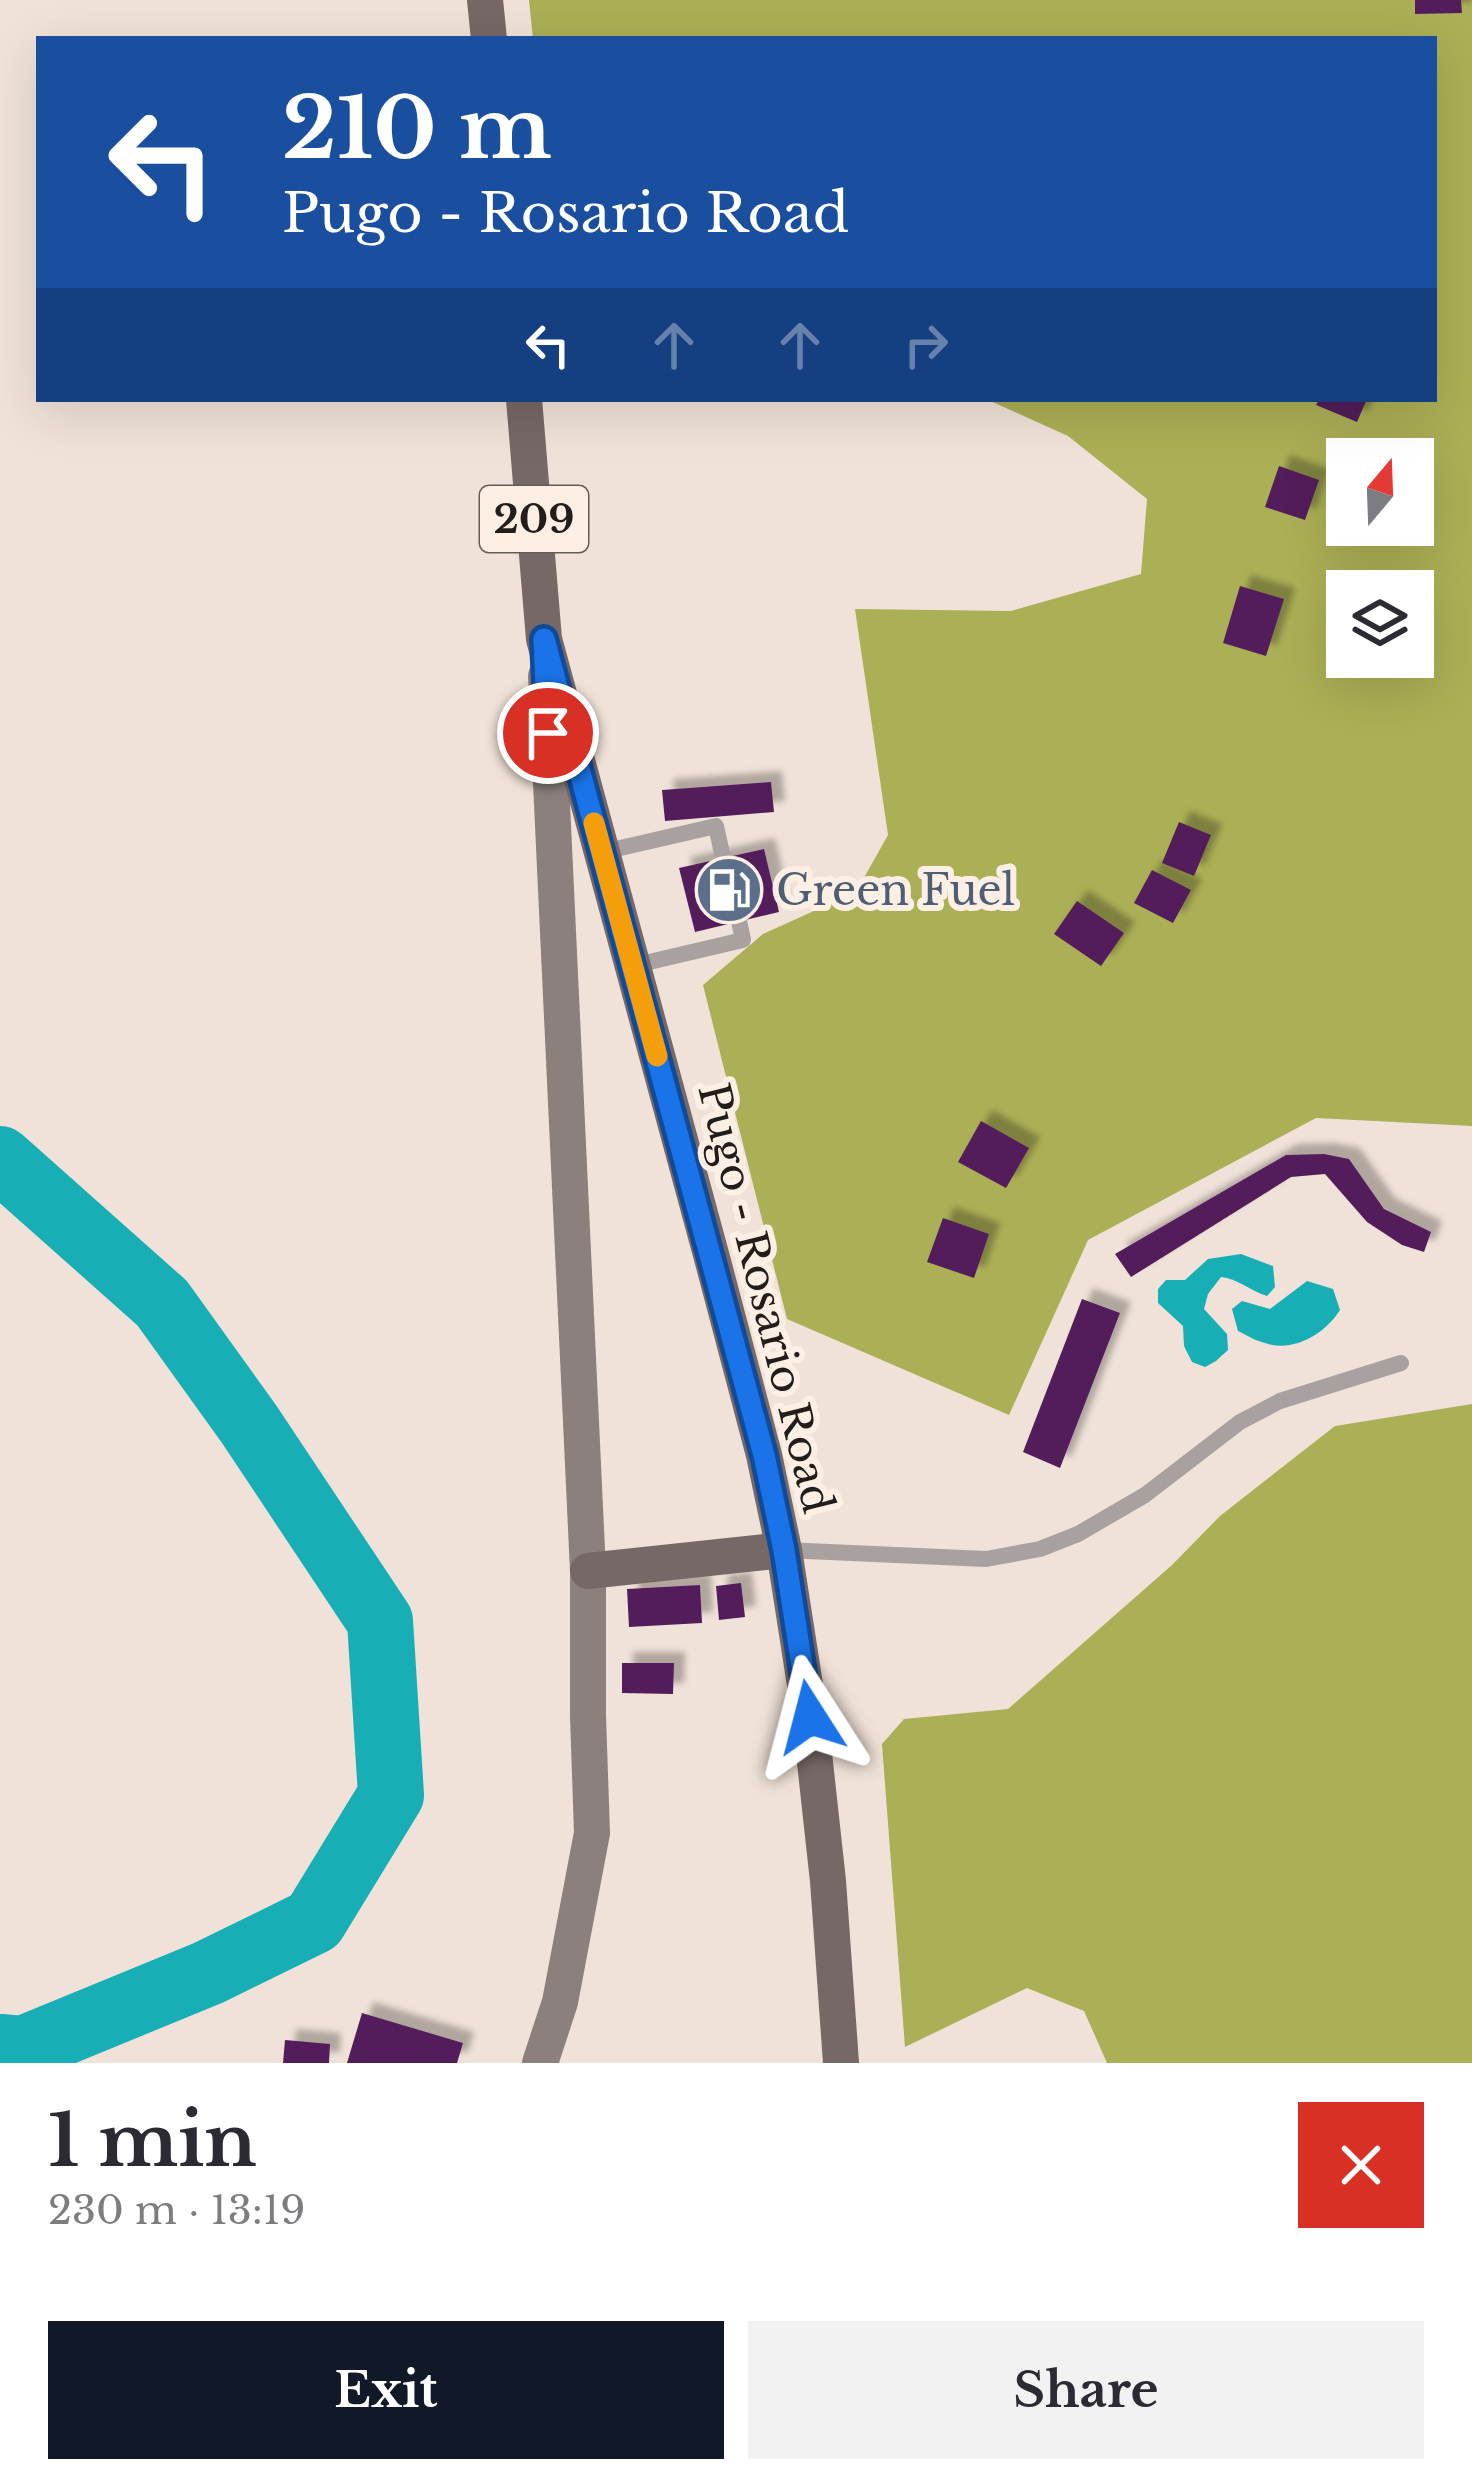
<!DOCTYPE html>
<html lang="en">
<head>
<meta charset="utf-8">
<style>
	body { margin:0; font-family:"Libre Baskerville",serif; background:#f2f2f3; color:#2b2b33; height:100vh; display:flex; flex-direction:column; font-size:45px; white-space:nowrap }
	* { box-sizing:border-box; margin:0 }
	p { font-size:39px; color:#7c7c81 }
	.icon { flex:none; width:66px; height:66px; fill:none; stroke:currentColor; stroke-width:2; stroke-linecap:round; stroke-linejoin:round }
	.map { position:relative; height:2063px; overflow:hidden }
	.panel { display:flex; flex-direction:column; background:#fff; flex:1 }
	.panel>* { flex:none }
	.hud { position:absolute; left:36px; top:36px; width:1401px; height:366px; border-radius:0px; box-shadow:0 12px 48px #0002; background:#1a4fa0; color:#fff; overflow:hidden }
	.needle { width:78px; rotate:19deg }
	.buttons { position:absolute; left:1326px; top:438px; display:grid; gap:24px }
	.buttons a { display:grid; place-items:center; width:108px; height:108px; border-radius:0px; background:#fff; box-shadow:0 12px 48px #0002; font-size:60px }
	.pin { position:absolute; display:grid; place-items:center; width:102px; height:102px; color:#fff; margin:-51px; border:6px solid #fff; border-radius:50%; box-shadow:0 3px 12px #0007 }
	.me { position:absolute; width:132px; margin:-66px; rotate:351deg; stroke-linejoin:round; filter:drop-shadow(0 0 9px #0008) }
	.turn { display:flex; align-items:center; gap:42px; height:252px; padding:0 48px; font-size:54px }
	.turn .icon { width:156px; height:156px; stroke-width:2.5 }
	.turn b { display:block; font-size:84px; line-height:102px }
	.lanes { display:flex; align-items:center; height:114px; padding:0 48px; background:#0003; justify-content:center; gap:60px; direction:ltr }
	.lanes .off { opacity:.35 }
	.round { display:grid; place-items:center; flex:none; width:126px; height:126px; border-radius:0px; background:#f2f2f3 }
	.head { display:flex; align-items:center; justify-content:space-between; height:204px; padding:0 48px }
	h1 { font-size:72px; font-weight:700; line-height:90px }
	.action { display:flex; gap:24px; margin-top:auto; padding:24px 48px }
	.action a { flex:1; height:138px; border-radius:0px; background:#111827; color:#fff; font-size:48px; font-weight:700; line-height:138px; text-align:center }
	.action a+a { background:#f2f2f3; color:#2b2b33 }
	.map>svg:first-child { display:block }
</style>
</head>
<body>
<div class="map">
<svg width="1472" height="2063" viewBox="0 0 1472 2063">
	<defs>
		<filter id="shadow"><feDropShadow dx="11" dy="-11" stdDeviation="3" flood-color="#0004"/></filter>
	</defs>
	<rect width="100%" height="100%" fill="#f0e2d8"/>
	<!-- forest -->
	<path fill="#abaf55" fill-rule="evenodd" d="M 529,0 L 1472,0 L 1472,1126 L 1316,1118 L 1088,1240 L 1009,1415 L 787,1319 L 703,985 L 763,934 L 856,892 L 888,835 L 855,609 L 1011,611 L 1141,574 L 1147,499 L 1068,436 L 986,399 L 1434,399 L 1434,39 L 533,39 ZM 1347,459 L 1413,459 L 1413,525 L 1347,525 ZM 1347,591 L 1413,591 L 1413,657 L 1347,657 Z
		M 1472,1404 L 1472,2063 L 1107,2063 L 1084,2011 L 1027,1988 L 905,2047 L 882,1744 L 904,1719 L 1008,1709 L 1172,1565 L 1220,1516 L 1335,1426 Z"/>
	<!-- water -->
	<path fill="#17afb5" d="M 1241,1254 L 1273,1266 L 1275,1287 L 1267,1296 C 1250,1291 1237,1278 1221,1277 L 1208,1294 L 1204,1309 L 1227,1334 L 1228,1350 L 1216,1361 L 1205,1367 L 1192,1362 L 1184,1346 L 1183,1326 L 1158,1303 L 1158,1289 L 1166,1280 L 1185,1280 L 1208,1259 Z
		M 1307,1281 L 1333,1289 L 1340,1310 C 1325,1334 1293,1353 1265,1343 C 1256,1341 1246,1335 1238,1331 L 1232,1309 L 1242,1301 L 1270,1309 Z"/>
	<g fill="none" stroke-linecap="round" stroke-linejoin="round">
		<!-- river -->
		<path stroke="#17afb5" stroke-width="66" d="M 0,1159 L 162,1303 L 249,1424 L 380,1621 L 391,1795 L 314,1921 L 208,1973 L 23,2049 L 0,2047"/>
	</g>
	<!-- building -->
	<path fill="#531e5a" filter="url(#shadow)" d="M 1415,0 L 1461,0 L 1462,13 L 1415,14 Z
		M 1319,399 L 1367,399 L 1357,422 L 1316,405 Z
		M 1279,466 L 1319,480 L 1305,520 L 1265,507 Z
		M 1240,586 L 1284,599 L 1266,656 L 1223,643 Z
		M 771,782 L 774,812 L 665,821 L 662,790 Z
		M 1179,822 L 1211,835 L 1194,876 L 1162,863 Z
		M 764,849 L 779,912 L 695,932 L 679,868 Z
		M 1152,870 L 1191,890 L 1173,923 L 1134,903 Z
		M 1077,901 L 1124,933 L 1101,966 L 1054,934 Z
		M 981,1121 L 1029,1148 L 1006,1188 L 958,1162 Z
		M 1324,1154 L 1349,1159 L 1384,1209 L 1431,1232 L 1424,1252 L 1402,1245 L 1367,1222 L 1325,1174 L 1291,1177 L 1131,1277 L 1115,1254 L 1286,1155 Z
		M 943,1218 L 989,1234 L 974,1278 L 927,1262 Z
		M 1082,1299 L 1120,1313 L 1060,1468 L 1023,1452 Z
		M 741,1583 L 745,1617 L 719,1620 L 716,1586 Z
		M 700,1585 L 702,1623 L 629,1627 L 627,1589 Z
		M 622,1663 L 674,1663 L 673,1694 L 622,1693 Z
		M 362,2013 L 463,2043 L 457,2063 L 347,2063 Z
		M 285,2040 L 330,2044 L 329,2063 L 283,2063 Z"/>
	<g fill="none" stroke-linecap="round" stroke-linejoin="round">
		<!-- lane -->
		<path stroke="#a9a1a0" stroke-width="16" d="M 603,852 L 716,826 L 723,858
			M 632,966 L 743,940 L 739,921
			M 784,1550 L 986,1559 L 1040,1549 L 1078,1534 L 1145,1495 L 1240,1422 L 1280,1401 L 1401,1363"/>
		<!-- secondary -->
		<path stroke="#8b807e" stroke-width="36" d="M 540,2063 L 560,2002 L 592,1833 L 588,1716 L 588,1571 L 546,676"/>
		<!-- primary -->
		<path stroke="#766867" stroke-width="36" d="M 485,0 L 489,39
			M 524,399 L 544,639 L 712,1258 L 764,1455 L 784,1550 L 810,1717 L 828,1881 L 841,2063
			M 588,1571 L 784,1550"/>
	</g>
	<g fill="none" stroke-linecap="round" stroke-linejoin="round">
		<!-- route casing -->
		<g stroke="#114b97" stroke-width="30">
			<path id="route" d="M 548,733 L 544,639 L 764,1455 L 784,1550 L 810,1717"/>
		</g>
		<!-- route -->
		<use href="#route" stroke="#1a73e8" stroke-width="21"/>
		<!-- slow -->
		<path stroke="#f59e0b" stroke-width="21" d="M 594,823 L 657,1056"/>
	</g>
	<!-- icons -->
	<defs>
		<g id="fuel-disc" transform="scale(3.45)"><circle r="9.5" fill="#5c6f8a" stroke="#feefe5"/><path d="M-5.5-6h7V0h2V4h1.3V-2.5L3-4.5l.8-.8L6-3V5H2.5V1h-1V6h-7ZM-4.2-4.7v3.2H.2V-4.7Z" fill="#fff"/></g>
	</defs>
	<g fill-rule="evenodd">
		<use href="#fuel-disc" x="729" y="890"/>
	</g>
	<g text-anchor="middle" stroke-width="12" stroke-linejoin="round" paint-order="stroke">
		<!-- shield labels -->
		<rect fill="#feefe5" stroke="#655c57" stroke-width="3" x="480" y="486" width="108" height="66" rx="9"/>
		<g font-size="39" font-weight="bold" fill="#231d1a">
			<text x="534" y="533">209</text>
		</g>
		<!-- service labels -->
		<g font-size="42" fill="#4e5e75" stroke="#feefe5" text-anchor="start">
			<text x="776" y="905">Green Fuel</text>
		</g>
		<!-- street labels -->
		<g font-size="42" fill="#231d1a" stroke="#feefe5">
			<text transform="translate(766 1298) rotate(76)" y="15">Pugo - Rosario Road</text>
		</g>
	</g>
</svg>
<div class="buttons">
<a><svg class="needle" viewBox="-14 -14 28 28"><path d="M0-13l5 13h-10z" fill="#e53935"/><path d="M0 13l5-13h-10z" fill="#7c7c81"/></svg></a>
<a><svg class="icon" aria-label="layers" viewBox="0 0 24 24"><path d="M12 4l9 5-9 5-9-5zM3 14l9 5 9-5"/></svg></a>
</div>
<div class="pin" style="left:548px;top:733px;background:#d93025"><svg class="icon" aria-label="arrive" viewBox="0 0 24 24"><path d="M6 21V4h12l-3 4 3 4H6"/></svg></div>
<svg class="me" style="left:810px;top:1717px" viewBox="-20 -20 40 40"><path d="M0-17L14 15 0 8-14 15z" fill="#1a73e8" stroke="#fff" stroke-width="4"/></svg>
<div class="hud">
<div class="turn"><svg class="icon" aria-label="left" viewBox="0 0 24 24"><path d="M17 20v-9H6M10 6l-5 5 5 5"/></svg><div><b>210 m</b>Pugo - Rosario Road</div></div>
<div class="lanes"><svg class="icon" aria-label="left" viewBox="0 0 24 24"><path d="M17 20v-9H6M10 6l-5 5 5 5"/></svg><svg class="icon off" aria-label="ahead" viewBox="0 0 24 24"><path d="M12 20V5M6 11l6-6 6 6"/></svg><svg class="icon off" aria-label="ahead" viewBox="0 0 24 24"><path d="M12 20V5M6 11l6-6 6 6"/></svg><svg class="icon off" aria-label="right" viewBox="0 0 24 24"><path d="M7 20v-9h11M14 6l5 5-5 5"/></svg></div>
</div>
</div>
<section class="panel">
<div class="head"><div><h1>1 min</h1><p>230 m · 13:19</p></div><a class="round" style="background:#d93025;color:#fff"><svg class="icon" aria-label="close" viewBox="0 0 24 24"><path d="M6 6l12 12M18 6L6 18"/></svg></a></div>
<div class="action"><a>Exit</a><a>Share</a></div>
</section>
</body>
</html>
